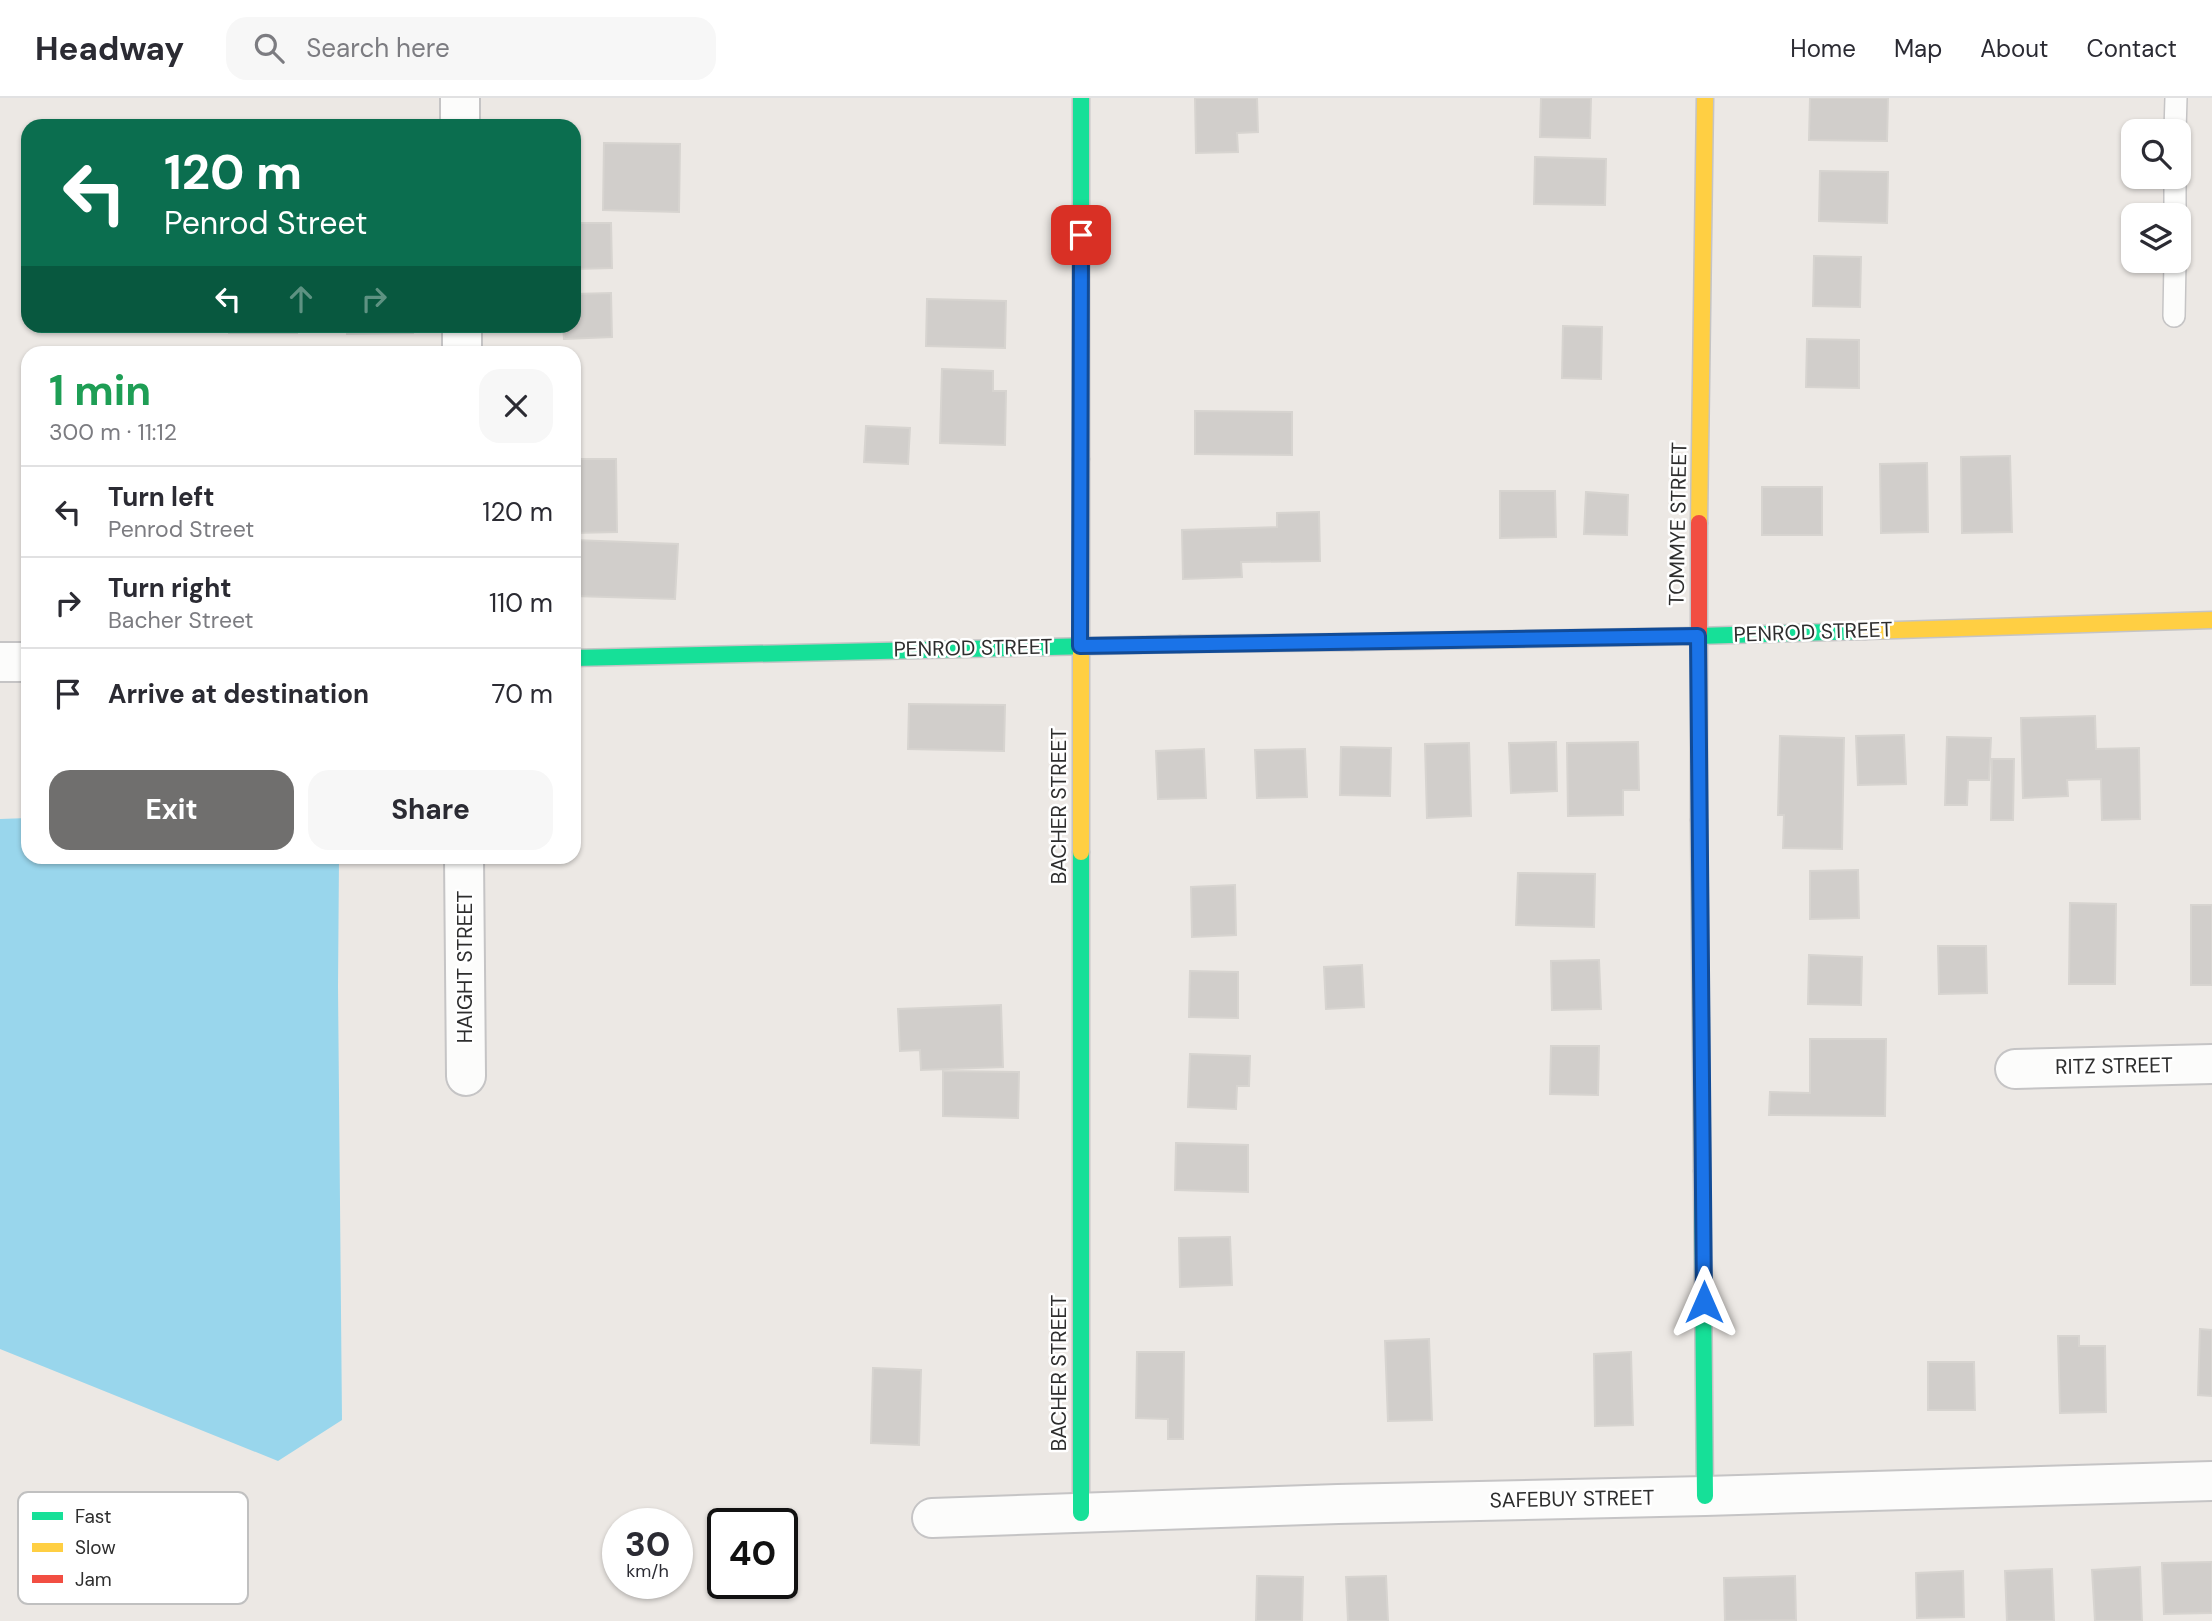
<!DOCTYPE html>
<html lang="en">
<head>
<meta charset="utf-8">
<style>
	body { margin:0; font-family:"DM Sans",sans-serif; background:#f7f7f7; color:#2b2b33; height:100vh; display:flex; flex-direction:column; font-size:26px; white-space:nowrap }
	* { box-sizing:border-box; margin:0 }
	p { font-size:23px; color:#7c7c81 }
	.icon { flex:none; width:38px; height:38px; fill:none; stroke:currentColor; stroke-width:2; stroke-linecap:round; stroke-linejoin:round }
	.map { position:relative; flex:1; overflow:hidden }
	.sheet { position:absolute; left:21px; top:248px; width:560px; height:518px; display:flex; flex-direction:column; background:#fff; border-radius:21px; box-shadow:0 2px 5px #0004 }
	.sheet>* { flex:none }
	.hud { position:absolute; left:21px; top:21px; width:560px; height:214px; border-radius:21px; box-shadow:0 2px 5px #0004; background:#0b6e4f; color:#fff; overflow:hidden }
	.buttons { position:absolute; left:2121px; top:21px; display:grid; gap:14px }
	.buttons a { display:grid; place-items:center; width:70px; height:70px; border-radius:14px; background:#fff; box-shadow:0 2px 5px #0004; font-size:35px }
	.speed { position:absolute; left:602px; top:1410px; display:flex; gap:14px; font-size:35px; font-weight:700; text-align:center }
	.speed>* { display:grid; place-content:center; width:91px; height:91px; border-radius:50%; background:#fff; box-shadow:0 2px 5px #0004; line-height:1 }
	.speed small { font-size:18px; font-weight:400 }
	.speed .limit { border:4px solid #111; border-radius:10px; background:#fff; color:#111 }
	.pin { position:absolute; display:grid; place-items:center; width:60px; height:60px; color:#fff; margin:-30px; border-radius:14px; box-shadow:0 4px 10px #0006 }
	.me { position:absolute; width:77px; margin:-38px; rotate:0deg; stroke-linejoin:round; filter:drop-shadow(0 0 5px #0008) }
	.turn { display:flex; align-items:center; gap:24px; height:147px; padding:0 28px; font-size:32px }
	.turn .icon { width:91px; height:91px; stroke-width:2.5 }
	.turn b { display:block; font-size:49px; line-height:60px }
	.lanes { display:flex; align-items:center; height:66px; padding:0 28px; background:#0003; justify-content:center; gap:35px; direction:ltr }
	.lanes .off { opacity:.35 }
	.round { display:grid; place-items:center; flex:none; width:74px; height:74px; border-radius:21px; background:#f7f7f7 }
	.headline { display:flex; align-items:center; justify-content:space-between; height:119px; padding:0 28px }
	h1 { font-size:42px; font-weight:700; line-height:52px; color:#1e9e55 }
	.primary-button { display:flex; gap:14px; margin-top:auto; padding:14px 28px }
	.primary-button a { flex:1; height:80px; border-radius:21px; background:#706f6e; color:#fff; font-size:28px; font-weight:700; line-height:80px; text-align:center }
	.primary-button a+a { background:#f7f7f7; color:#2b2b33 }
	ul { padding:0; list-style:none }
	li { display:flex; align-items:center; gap:21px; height:91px; padding:0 28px; border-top:2px solid #e1e1e2 }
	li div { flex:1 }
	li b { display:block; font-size:26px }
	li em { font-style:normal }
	header { display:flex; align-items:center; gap:42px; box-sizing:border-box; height:98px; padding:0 35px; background:#fff; border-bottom:2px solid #e1e1e2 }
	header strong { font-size:33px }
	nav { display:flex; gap:38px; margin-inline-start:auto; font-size:24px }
	.search { width:490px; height:63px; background:#f7f7f7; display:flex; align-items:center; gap:18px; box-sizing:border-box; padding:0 24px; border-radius:21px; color:#7c7c81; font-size:26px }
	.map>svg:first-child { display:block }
</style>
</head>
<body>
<header>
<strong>Headway</strong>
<div class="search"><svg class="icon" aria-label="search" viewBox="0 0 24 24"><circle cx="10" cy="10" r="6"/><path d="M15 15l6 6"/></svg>Search here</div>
<nav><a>Home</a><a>Map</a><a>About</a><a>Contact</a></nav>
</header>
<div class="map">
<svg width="2212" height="1523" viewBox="0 0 2212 1523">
	<rect width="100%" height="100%" fill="#ece8e4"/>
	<!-- water -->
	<path fill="#99d6ec" d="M 28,720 L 28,760 L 339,760 L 338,888 L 342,1322 L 278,1363 L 0,1251 L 0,721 Z"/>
	<!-- building -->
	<path fill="#d1cecb" stroke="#d7d4d0" stroke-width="2" d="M 1195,0 L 1257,0 L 1258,34 L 1237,35 L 1238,54 L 1196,55 Z
		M 1541,0 L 1591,0 L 1590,40 L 1540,39 Z
		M 1810,0 L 1888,0 L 1887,43 L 1809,42 Z
		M 604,45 L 680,46 L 679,114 L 603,112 Z
		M 1535,59 L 1606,61 L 1605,107 L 1534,106 Z
		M 1820,73 L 1888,74 L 1887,125 L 1819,123 Z
		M 574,125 L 611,125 L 612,170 L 574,171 Z
		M 1814,158 L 1861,159 L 1860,209 L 1813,208 Z
		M 611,195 L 612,239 L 564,241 L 563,228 L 574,228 L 574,196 Z
		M 927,201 L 1006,203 L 1005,250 L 926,248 Z
		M 229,228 L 297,228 L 297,235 L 229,235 Z
		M 347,228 L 413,228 L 413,235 L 347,236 Z
		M 1563,228 L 1602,229 L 1601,281 L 1562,280 Z
		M 1807,241 L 1859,242 L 1859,290 L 1806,289 Z
		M 942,271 L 993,273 L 993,293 L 1006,293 L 1005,347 L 940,345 Z
		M 1195,313 L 1292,314 L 1292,357 L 1195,356 Z
		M 866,328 L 910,330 L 908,366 L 864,364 Z
		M 2010,358 L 2012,434 L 1962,435 L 1961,359 Z
		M 574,361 L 616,361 L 617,434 L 574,435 Z
		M 1927,365 L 1928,434 L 1881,435 L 1880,366 Z
		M 1762,389 L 1822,389 L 1822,437 L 1762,437 Z
		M 1500,393 L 1555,393 L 1556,439 L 1500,440 Z
		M 1586,394 L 1628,397 L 1627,437 L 1584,436 Z
		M 1319,414 L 1320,463 L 1241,464 L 1242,479 L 1183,481 L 1182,432 L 1277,429 L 1277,415 Z
		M 574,442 L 678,446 L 675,501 L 574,498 Z
		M 909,606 L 1005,607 L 1004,653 L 908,651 Z
		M 2095,618 L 2096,651 L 2139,650 L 2140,721 L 2102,722 L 2101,681 L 2067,682 L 2068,698 L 2023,700 L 2021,620 Z
		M 1904,637 L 1906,686 L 1858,687 L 1856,638 Z
		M 1780,638 L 1844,640 L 1842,751 L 1783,750 L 1784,717 L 1778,717 Z
		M 1947,639 L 1991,640 L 1989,682 L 1968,682 L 1967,707 L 1945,707 Z
		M 1556,644 L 1557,693 L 1511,695 L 1509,645 Z
		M 1638,644 L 1639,692 L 1623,692 L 1623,717 L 1568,718 L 1567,645 Z
		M 1469,645 L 1471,718 L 1427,720 L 1425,646 Z
		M 1341,649 L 1391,650 L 1390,698 L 1340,697 Z
		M 1204,651 L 1206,700 L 1158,701 L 1156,653 Z
		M 1305,651 L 1307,699 L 1257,700 L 1255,652 Z
		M 1992,661 L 2014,661 L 2013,722 L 1991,722 Z
		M 1858,772 L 1859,820 L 1810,821 L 1810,773 Z
		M 1518,775 L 1595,776 L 1594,829 L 1516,827 Z
		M 1235,787 L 1236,837 L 1192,839 L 1191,789 Z
		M 2070,805 L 2116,806 L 2115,886 L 2069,886 Z
		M 2191,807 L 2212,807 L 2212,887 L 2191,887 Z
		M 1938,848 L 1986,848 L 1987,895 L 1939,896 Z
		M 1809,857 L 1862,859 L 1861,907 L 1808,906 Z
		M 1599,862 L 1601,911 L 1552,912 L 1551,863 Z
		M 1362,867 L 1364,909 L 1326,911 L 1324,869 Z
		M 1190,873 L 1238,874 L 1238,920 L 1189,919 Z
		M 1001,907 L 1003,969 L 921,972 L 920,952 L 900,953 L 898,911 Z
		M 1810,941 L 1886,941 L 1885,1018 L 1769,1017 L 1770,994 L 1810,995 Z
		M 1551,948 L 1599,948 L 1598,997 L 1550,996 Z
		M 1190,956 L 1250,958 L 1249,988 L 1237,988 L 1236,1011 L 1188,1009 Z
		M 943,973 L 1019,974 L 1018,1020 L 943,1018 Z
		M 1176,1045 L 1248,1047 L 1248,1094 L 1175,1092 Z
		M 1230,1139 L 1232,1187 L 1180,1189 L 1179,1140 Z
		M 2200,1231 L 2212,1232 L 2212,1298 L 2198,1297 Z
		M 2058,1238 L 2079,1238 L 2079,1248 L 2105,1248 L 2106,1314 L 2060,1315 Z
		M 1429,1241 L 1432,1322 L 1388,1323 L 1385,1243 Z
		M 1137,1254 L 1184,1254 L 1183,1341 L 1168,1341 L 1168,1321 L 1136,1320 Z
		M 1631,1254 L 1633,1327 L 1595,1328 L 1594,1256 Z
		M 1928,1264 L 1974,1264 L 1975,1312 L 1928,1312 Z
		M 873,1270 L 921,1272 L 919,1347 L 871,1345 Z
		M 2212,1464 L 2212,1515 L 2164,1516 L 2162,1465 Z
		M 2140,1469 L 2142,1523 L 2095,1523 L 2092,1472 Z
		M 2052,1471 L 2054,1523 L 2007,1523 L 2005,1473 Z
		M 1963,1473 L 1964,1519 L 1917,1520 L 1916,1475 Z
		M 1257,1478 L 1303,1479 L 1302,1523 L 1256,1523 Z
		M 1386,1478 L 1388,1523 L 1348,1523 L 1346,1479 Z
		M 1795,1478 L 1796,1522 L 1725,1523 L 1724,1480 Z"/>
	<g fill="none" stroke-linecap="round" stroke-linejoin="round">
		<!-- lane casing -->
		<g stroke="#c5c4c5" stroke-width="24">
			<path id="lane" d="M 2175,33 L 2176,0
				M 2175,117 L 2175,79
				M 2174,218 L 2175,163"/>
		</g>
		<!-- street casing -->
		<g stroke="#c5c4c5" stroke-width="42">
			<path id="street" d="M 460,0 L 460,28
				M 462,228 L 462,256
				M 0,564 L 28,564
				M 464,760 L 466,978
				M 2015,971 L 2212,966
				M 932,1420 L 1338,1406 L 1705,1398 L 2212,1383"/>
		</g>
		<!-- fast casing -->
		<g stroke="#c5c4c5" stroke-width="19">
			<path id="fast" d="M 1081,0 L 1081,361
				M 1352,544 L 1698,538 L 1865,533
				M 574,560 L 1180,546
				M 1081,754 L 1081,1415
				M 1702,1073 L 1705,1398"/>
		</g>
		<!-- slow casing -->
		<g stroke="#c5c4c5" stroke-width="19">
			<path id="slow" d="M 1081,361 L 1081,754
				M 1699,425 L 1705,0
				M 1865,533 L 2212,522
				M 1699,722 L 1702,1073"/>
		</g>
		<!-- jam casing -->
		<g stroke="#c5c4c5" stroke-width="19">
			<path id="jam" d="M 1699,425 L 1699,722
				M 1180,546 L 1352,544"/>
		</g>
		<!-- lane -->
		<use href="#lane" stroke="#fcfcfb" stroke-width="21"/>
		<!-- street -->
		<use href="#street" stroke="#fcfcfb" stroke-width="38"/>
		<!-- fast -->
		<use href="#fast" stroke="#16e098" stroke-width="16"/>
		<!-- slow -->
		<use href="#slow" stroke="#ffcf43" stroke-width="16"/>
		<!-- jam -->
		<use href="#jam" stroke="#f24e42" stroke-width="16"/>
	</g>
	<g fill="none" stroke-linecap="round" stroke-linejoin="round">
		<!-- route casing -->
		<g stroke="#114b97" stroke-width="18">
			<path id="route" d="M 1081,137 L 1080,548 L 1698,538 L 1704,1204"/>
		</g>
		<!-- route -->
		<use href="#route" stroke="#1a73e8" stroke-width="12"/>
	</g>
	<g text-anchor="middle" stroke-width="5" stroke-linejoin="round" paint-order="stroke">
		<!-- street labels -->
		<g font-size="21" fill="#2e2e2e" stroke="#fff">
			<text transform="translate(1678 426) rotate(-89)" y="7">TOMMYE STREET</text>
			<text transform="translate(1813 534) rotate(-2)" y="7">PENROD STREET</text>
			<text transform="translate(973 550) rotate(-1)" y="7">PENROD STREET</text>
			<text transform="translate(1059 708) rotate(-90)" y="7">BACHER STREET</text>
			<text transform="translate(465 869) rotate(-90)" y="7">HAIGHT STREET</text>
			<text transform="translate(2114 968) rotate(-1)" y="7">RITZ STREET</text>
			<text transform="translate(1059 1275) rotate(-90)" y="7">BACHER STREET</text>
			<text transform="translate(1572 1401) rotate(-1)" y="7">SAFEBUY STREET</text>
		</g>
	</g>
	<!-- legend -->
	<rect x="18" y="1394" width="230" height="112" rx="10" fill="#fff" stroke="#c0c0c0" stroke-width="2"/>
	<rect x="32" y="1414" width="31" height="8" fill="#16e098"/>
	<rect x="32" y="1445" width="31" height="9" fill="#ffcf43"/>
	<rect x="32" y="1477" width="31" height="8" fill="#f24e42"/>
	<g font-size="19" fill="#2e2e2e">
		<text x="75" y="1425">Fast</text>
		<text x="75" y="1456">Slow</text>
		<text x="75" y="1488">Jam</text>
	</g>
</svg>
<div class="buttons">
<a><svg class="icon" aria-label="search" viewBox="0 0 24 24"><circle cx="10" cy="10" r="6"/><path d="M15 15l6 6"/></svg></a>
<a><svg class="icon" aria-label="layers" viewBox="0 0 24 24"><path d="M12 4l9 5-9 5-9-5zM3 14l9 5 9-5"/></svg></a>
</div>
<div class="speed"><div>30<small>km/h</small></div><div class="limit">40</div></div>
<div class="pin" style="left:1081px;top:137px;background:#d93025"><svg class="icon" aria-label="arrive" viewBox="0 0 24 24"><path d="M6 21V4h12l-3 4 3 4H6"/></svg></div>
<svg class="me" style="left:1704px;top:1204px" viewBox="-20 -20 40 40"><path d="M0-17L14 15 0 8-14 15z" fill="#1a73e8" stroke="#fff" stroke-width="4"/></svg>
<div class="hud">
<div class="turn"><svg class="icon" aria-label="left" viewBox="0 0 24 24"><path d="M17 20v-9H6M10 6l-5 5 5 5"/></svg><div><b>120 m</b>Penrod Street</div></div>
<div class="lanes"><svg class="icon" aria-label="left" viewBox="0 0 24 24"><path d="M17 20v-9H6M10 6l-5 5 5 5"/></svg><svg class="icon off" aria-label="ahead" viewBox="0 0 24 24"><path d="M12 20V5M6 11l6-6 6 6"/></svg><svg class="icon off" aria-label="right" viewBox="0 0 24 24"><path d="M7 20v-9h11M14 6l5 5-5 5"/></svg></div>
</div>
<section class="sheet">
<div class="headline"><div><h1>1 min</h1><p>300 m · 11:12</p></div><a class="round"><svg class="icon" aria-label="close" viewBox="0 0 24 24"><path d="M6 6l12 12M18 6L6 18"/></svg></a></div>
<ul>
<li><svg class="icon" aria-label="left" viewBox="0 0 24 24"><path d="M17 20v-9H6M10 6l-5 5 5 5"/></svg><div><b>Turn left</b><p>Penrod Street</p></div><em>120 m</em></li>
<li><svg class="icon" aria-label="right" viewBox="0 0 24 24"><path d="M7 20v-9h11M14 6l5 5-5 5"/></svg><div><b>Turn right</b><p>Bacher Street</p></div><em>110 m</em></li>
<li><svg class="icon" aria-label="arrive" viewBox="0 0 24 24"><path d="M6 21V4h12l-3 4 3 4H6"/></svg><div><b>Arrive at destination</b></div><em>70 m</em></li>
</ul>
<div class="primary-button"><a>Exit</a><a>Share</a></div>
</section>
</div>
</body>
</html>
